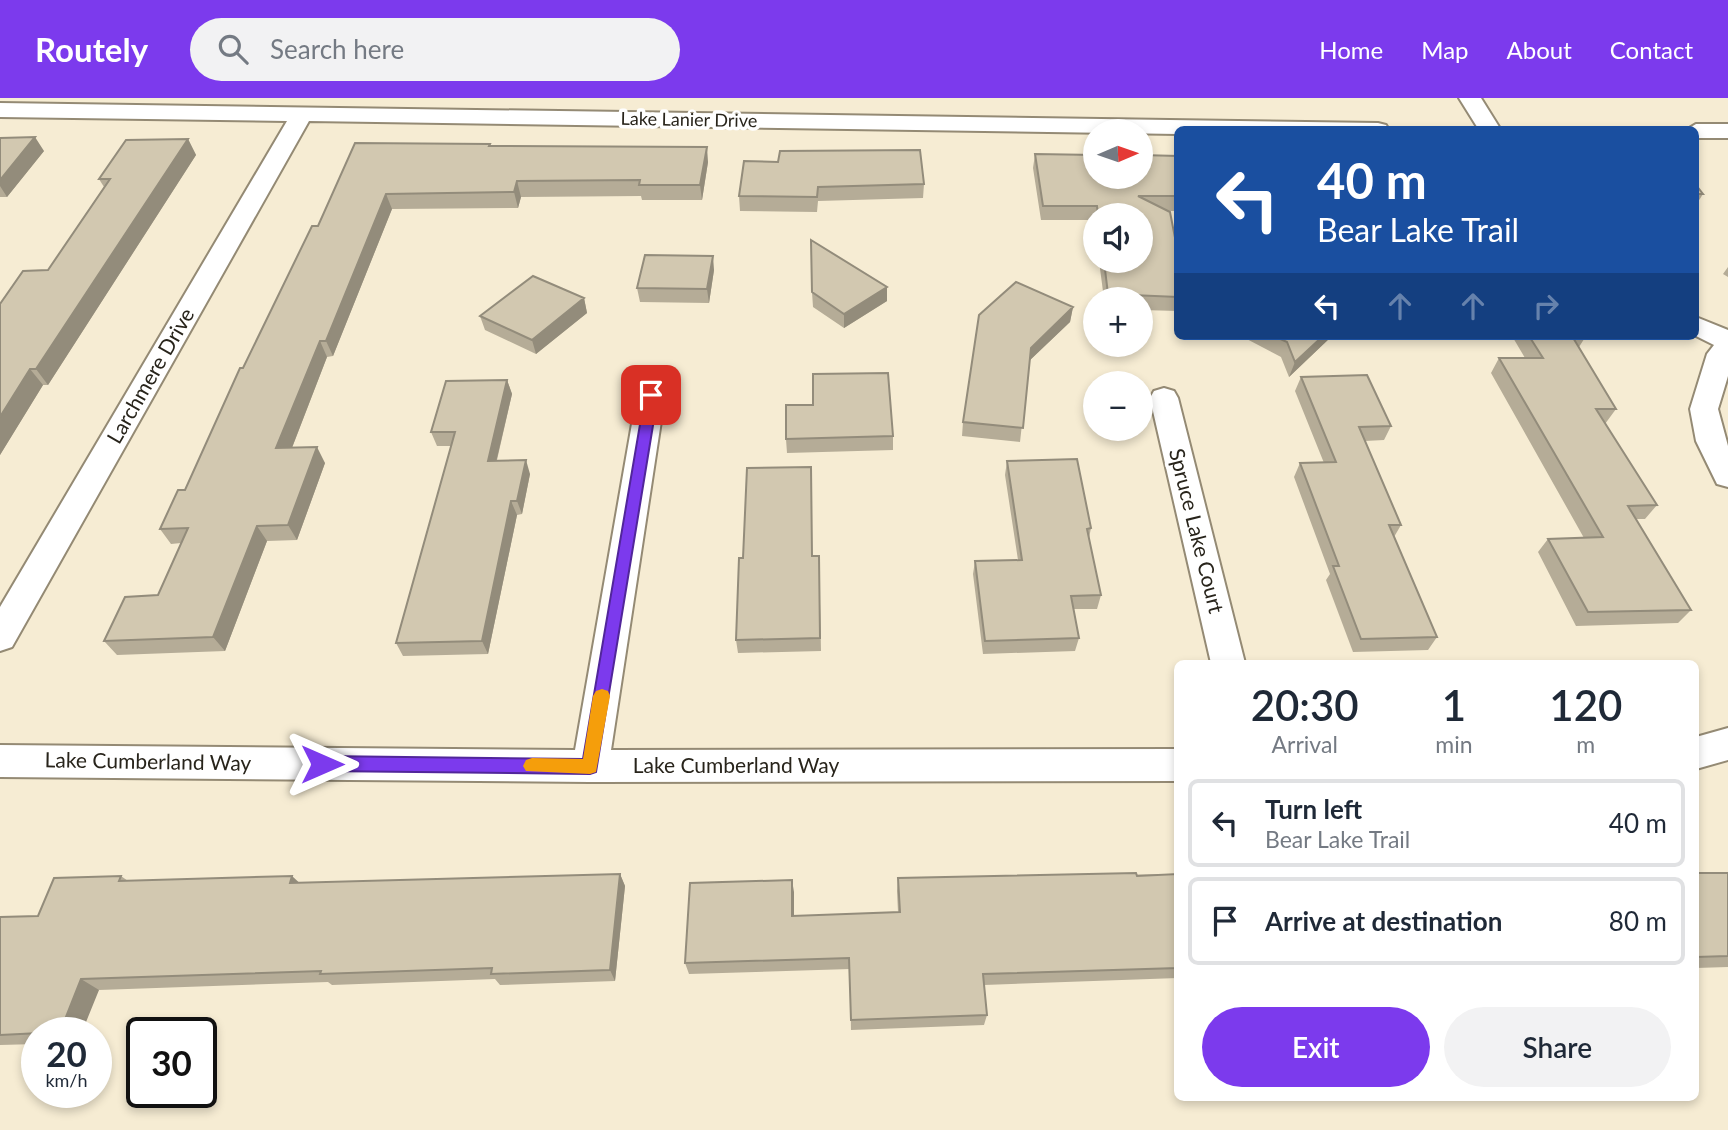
<!DOCTYPE html>
<html lang="en">
<head>
<meta charset="utf-8">
<style>
	body { margin:0; font-family:Lato,sans-serif; background:#f2f2f3; color:#1f2937; height:100vh; display:flex; flex-direction:column; font-size:26px; white-space:nowrap }
	* { box-sizing:border-box; margin:0 }
	p { font-size:23px; color:#747a83 }
	.icon { flex:none; width:38px; height:38px; fill:none; stroke:currentColor; stroke-width:2; stroke-linecap:round; stroke-linejoin:round }
	.map { position:relative; flex:1; overflow:hidden }
	.panel { position:absolute; left:1174px; top:562px; width:525px; height:441px; display:flex; flex-direction:column; background:#fff; border-radius:10px; box-shadow:0 4px 10px #0003 }
	.panel>* { flex:none }
	.banner { position:absolute; left:1174px; top:28px; width:525px; height:214px; border-radius:10px; box-shadow:0 4px 10px #0003; background:#1a4fa0; color:#fff; overflow:hidden }
	.needle { width:46px; rotate:88deg }
	.buttons { position:absolute; left:1083px; top:21px; display:grid; gap:14px }
	.buttons a { display:grid; place-items:center; width:70px; height:70px; border-radius:50%; background:#fff; box-shadow:0 4px 10px #0003; font-size:35px }
	.speed { position:absolute; left:21px; top:919px; display:flex; gap:14px; font-size:35px; font-weight:700; text-align:center }
	.speed>* { display:grid; place-content:center; width:91px; height:91px; border-radius:50%; background:#fff; box-shadow:0 4px 10px #0003; line-height:1 }
	.speed small { font-size:18px; font-weight:400 }
	.speed .limit { border:4px solid #111; border-radius:10px; background:#fff; color:#111 }
	.pin { position:absolute; display:grid; place-items:center; width:60px; height:60px; color:#fff; margin:-30px; border-radius:14px; box-shadow:0 4px 10px #0006 }
	.me { position:absolute; width:77px; margin:-38px; rotate:90deg; stroke-linejoin:round; filter:drop-shadow(0 0 5px #0008) }
	.turn { display:flex; align-items:center; gap:24px; height:147px; padding:0 28px; font-size:32px }
	.turn .icon { width:91px; height:91px; stroke-width:2.5 }
	.turn b { display:block; font-size:49px; line-height:60px }
	.lanes { display:flex; align-items:center; height:66px; padding:0 28px; background:#0003; justify-content:center; gap:35px; direction:ltr }
	.lanes .off { opacity:.35 }
	.eta { display:flex; justify-content:space-evenly; align-items:center; height:119px; text-align:center }
	.eta b { font-size:42px; font-weight:600; line-height:49px }
	.button { display:flex; gap:14px; margin-top:auto; padding:14px 28px }
	.button a { flex:1; height:80px; border-radius:42px; background:#7c3aed; color:#fff; font-size:28px; font-weight:600; line-height:80px; text-align:center }
	.button a+a { background:#f2f2f3; color:#1f2937 }
	ul { padding:0; list-style:none }
	li { display:flex; align-items:center; gap:21px; height:88px; margin:0 14px 10px; padding:0 14px; border:4px solid #e0e1e3; border-radius:10px }
	li div { flex:1 }
	li b { display:block; font-size:26px }
	li em { font-style:normal }
	header { display:flex; align-items:center; gap:42px; box-sizing:border-box; height:98px; padding:0 35px; background:#7c3aed; color:#fff }
	header strong { font-size:33px }
	nav { display:flex; gap:38px; margin-inline-start:auto; font-size:24px }
	.search { width:490px; height:63px; background:#f2f2f3; display:flex; align-items:center; gap:18px; box-sizing:border-box; padding:0 24px; border-radius:38px; color:#747a83; font-size:26px }
	.map>svg:first-child { display:block }
</style>
</head>
<body>
<header>
<strong>Routely</strong>
<div class="search"><svg class="icon" aria-label="search" viewBox="0 0 24 24"><circle cx="10" cy="10" r="6"/><path d="M15 15l6 6"/></svg>Search here</div>
<nav><a>Home</a><a>Map</a><a>About</a><a>Contact</a></nav>
</header>
<div class="map">
<svg width="1728" height="1032" viewBox="0 0 1728 1032">
	<rect width="100%" height="100%" fill="#f6ecd3"/>
	<g fill="none" stroke-linecap="round" stroke-linejoin="round">
		<!-- minor casing -->
		<g stroke="#948a74" stroke-width="4">
			<path id="minor" d="M 1459,0 L 1481,0 L 1501,32 L 1479,32 Z
				M 0,5 L 1378,25 L 1386,27 L 1389,32 L 1178,32 L 1178,36 L 309,23 L 12,549 L 0,553 L 0,509 L 287,23 L 0,19 Z
				M 1696,26 L 1728,26 L 1728,40 L 1696,40 L 1696,32 L 1686,32 Z
				M 1696,219 L 1728,232 L 1728,278 L 1718,311 L 1728,348 L 1728,389 L 1717,386 L 1696,343 L 1690,311 L 1707,256 L 1714,247 L 1696,238 Z
				M 651,287 L 661,290 L 665,297 L 611,652 L 1178,651 L 1178,683 L 590,684 L 0,679 L 0,647 L 575,652 L 637,297 L 641,290 Z
				M 1164,290 L 1174,293 L 1178,300 L 1245,565 L 1211,565 L 1150,300 L 1154,293 Z
				M 1728,630 L 1728,662 L 1696,671 L 1696,639 Z"/>
		</g>
		<!-- minor -->
		<use href="#minor" fill="#fff" fill-rule="evenodd"/>
	</g>
	<!-- wall -->
	<path fill="#b5ac97" d="M 0,40 L 44,53 L 7,99 L 0,99 Z
		M 188,41 L 196,57 L 48,287 L 43,287 L 0,357 L 0,206 L 48,172 L 104,89 L 99,81 Z
		M 490,46 L 491,48 L 708,64 L 702,102 L 642,102 L 641,98 L 521,99 L 518,110 L 392,111 L 333,258 L 327,259 L 292,350 L 325,365 L 297,442 L 267,443 L 225,553 L 117,557 L 104,543 L 158,497 L 181,445 L 171,446 L 160,431 L 185,392 L 243,270 L 318,128 Z
		M 1035,56 L 1178,58 L 1178,113 L 1168,113 L 1178,155 L 1178,213 L 1141,212 L 1141,201 L 1104,201 L 1099,163 L 1141,163 L 1141,117 L 1096,117 L 1096,133 L 1094,122 L 1041,122 L 1033,70 Z
		M 744,63 L 924,86 L 923,100 L 818,103 L 817,114 L 740,113 L 739,98 Z
		M 1696,87 L 1703,96 L 1696,107 Z
		M 1728,169 L 1728,179 L 1723,176 Z
		M 714,172 L 709,205 L 640,204 L 637,190 Z
		M 887,189 L 887,203 L 844,230 L 813,209 L 812,194 Z
		M 584,200 L 587,215 L 536,256 L 485,232 L 480,218 Z
		M 1073,209 L 1070,224 L 1029,263 L 1020,344 L 962,338 L 963,324 Z
		M 1241,238 L 1332,238 L 1289,279 L 1281,259 Z
		M 1512,238 L 1586,238 L 1579,249 L 1616,311 L 1605,326 L 1657,407 L 1645,421 L 1636,421 L 1691,512 L 1678,525 L 1576,528 L 1538,454 L 1548,441 L 1584,440 L 1491,275 L 1499,260 L 1525,260 Z
		M 1301,279 L 1391,328 L 1384,342 L 1365,343 L 1401,427 L 1394,439 L 1437,539 L 1428,552 L 1353,554 L 1326,482 L 1330,476 L 1294,379 L 1300,365 L 1324,365 L 1295,293 Z
		M 507,282 L 512,296 L 497,362 L 530,376 L 522,416 L 517,417 L 488,556 L 403,558 L 396,545 L 451,348 L 437,348 L 431,334 Z
		M 893,338 L 893,352 L 787,355 L 786,341 Z
		M 1007,363 L 1091,430 L 1089,440 L 1101,497 L 1097,511 L 1073,511 L 1079,540 L 1075,553 L 983,556 L 973,476 L 975,463 L 1018,462 L 1005,377 Z
		M 812,383 L 812,458 L 819,458 L 821,553 L 738,555 L 736,542 L 743,460 Z
		M 1696,775 L 1728,775 L 1728,869 L 1696,870 Z
		M 620,776 L 625,788 L 615,883 L 500,887 L 495,881 L 332,887 L 328,884 L 99,892 L 37,934 L 37,946 L 0,947 L 0,819 L 38,818 L 121,778 L 128,783 L 299,785 Z
		M 1178,776 L 1178,880 L 984,887 L 987,917 L 984,927 L 851,932 L 850,871 L 689,876 L 685,865 L 794,794 L 794,818 L 898,814 L 897,793 L 898,780 Z"/>
	<!-- shaded-wall -->
	<path fill="#938c7b" d="M 35,39 L 44,53 L 7,99 L 0,88 L 0,82 Z
		M 188,41 L 196,57 L 48,287 L 36,271 Z
		M 707,49 L 708,64 L 702,102 L 700,87 Z
		M 517,83 L 521,99 L 518,110 L 514,94 Z
		M 386,96 L 392,111 L 333,258 L 326,243 Z
		M 713,158 L 714,172 L 709,205 L 707,191 Z
		M 887,189 L 887,203 L 844,230 L 844,216 Z
		M 584,200 L 587,215 L 536,256 L 532,242 Z
		M 1073,209 L 1070,224 L 1028,264 L 1031,250 Z
		M 1323,238 L 1332,238 L 1289,279 L 1295,264 Z
		M 320,243 L 327,259 L 286,365 L 276,350 Z
		M 30,271 L 43,287 L 0,357 L 0,319 Z
		M 507,282 L 512,296 L 493,377 L 488,363 Z
		M 317,349 L 325,365 L 297,442 L 288,427 Z
		M 526,362 L 530,376 L 522,416 L 517,403 Z
		M 511,403 L 517,417 L 488,556 L 482,543 Z
		M 257,428 L 267,443 L 225,553 L 213,539 Z
		M 620,776 L 625,788 L 615,883 L 610,872 Z
		M 292,778 L 305,790 L 290,785 Z
		M 792,782 L 794,794 L 794,829 L 792,818 Z
		M 81,881 L 99,892 L 82,934 L 60,934 Z"/>
	<!-- building -->
	<path fill="#d2c8b0" stroke="#938c7b" stroke-width="2" d="M 35,39 L 0,82 L 0,40 Z
		M 188,41 L 36,271 L 30,271 L 0,319 L 0,206 L 23,173 L 48,172 L 110,81 L 99,81 L 126,42 Z
		M 355,45 L 490,46 L 489,48 L 707,49 L 700,87 L 639,87 L 640,82 L 517,83 L 514,94 L 386,96 L 326,243 L 320,243 L 276,350 L 317,349 L 288,427 L 257,428 L 213,539 L 104,543 L 125,499 L 158,497 L 188,430 L 160,431 L 178,392 L 185,392 L 240,270 L 243,270 L 312,128 L 318,128 Z
		M 920,52 L 924,86 L 818,89 L 817,99 L 739,98 L 744,63 L 778,64 L 780,53 Z
		M 1035,56 L 1096,57 L 1096,79 L 1141,79 L 1141,57 L 1178,58 L 1178,98 L 1138,98 L 1170,114 L 1178,155 L 1178,199 L 1108,196 L 1104,163 L 1141,163 L 1141,117 L 1098,117 L 1097,108 L 1043,108 Z
		M 1696,87 L 1703,96 L 1696,96 Z
		M 811,142 L 887,189 L 844,216 L 812,194 Z
		M 645,157 L 713,158 L 707,191 L 637,190 Z
		M 533,178 L 584,200 L 532,242 L 480,218 Z
		M 1016,184 L 1073,209 L 1031,250 L 1023,330 L 963,324 L 979,217 Z
		M 1274,238 L 1323,238 L 1295,264 L 1287,244 Z
		M 1529,238 L 1572,238 L 1616,311 L 1596,311 L 1657,407 L 1628,408 L 1691,512 L 1588,514 L 1548,441 L 1603,439 L 1499,260 L 1543,260 Z
		M 888,275 L 893,338 L 786,341 L 786,307 L 813,307 L 813,276 Z
		M 1367,277 L 1391,328 L 1359,329 L 1401,427 L 1389,427 L 1437,539 L 1361,541 L 1333,468 L 1339,468 L 1300,365 L 1336,364 L 1301,279 Z
		M 507,282 L 488,363 L 526,362 L 517,403 L 511,403 L 482,543 L 396,545 L 455,334 L 431,334 L 446,283 Z
		M 1077,361 L 1091,430 L 1087,431 L 1101,497 L 1071,498 L 1079,540 L 985,543 L 975,463 L 1022,462 L 1007,363 Z
		M 811,369 L 812,458 L 819,458 L 820,540 L 736,542 L 739,460 L 743,460 L 747,370 Z
		M 1136,775 L 1137,778 L 1178,776 L 1178,870 L 983,876 L 987,917 L 851,922 L 849,860 L 685,865 L 690,785 L 792,782 L 792,818 L 900,814 L 898,780 Z
		M 1696,775 L 1728,775 L 1728,858 L 1696,859 Z
		M 620,776 L 610,872 L 491,876 L 492,870 L 320,876 L 321,873 L 81,881 L 60,934 L 0,937 L 0,819 L 38,818 L 54,780 L 121,778 L 119,783 L 292,778 L 290,785 Z"/>
	<!-- route -->
	<path fill="#7c3aed" stroke="#51269a" stroke-width="2" d="M 651,293 L 658,297 L 596,674 L 590,676 L 322,673 L 316,671 L 313,666 L 316,660 L 322,658 L 583,661 L 645,297 Z"/>
	<!-- slow -->
	<path fill="#f59e0b" d="M 602,591 L 608,593 L 610,598 L 596,674 L 590,676 L 526,673 L 523,668 L 526,662 L 532,660 L 583,661 L 593,598 L 596,593 Z"/>
	<g text-anchor="middle" stroke-width="7" stroke-linejoin="round" paint-order="stroke">
		<!-- far-street labels -->
		<g font-size="18" fill="#28241b" stroke="#fff">
			<text transform="translate(689 22) rotate(1)" y="6">Lake Lanier Drive</text>
		</g>
		<!-- street labels -->
		<g font-size="21" fill="#28241b" stroke="#fff">
			<text transform="translate(151 278) rotate(-60)" y="7">Larchmere Drive</text>
			<text transform="translate(1196 433) rotate(76)" y="7">Spruce Lake Court</text>
			<text transform="translate(148 664) rotate(1)" y="7">Lake Cumberland Way</text>
			<text x="736" y="675">Lake Cumberland Way</text>
		</g>
	</g>
</svg>
<div class="buttons">
<a><svg class="needle" viewBox="-14 -14 28 28"><path d="M0-13l5 13h-10z" fill="#e53935"/><path d="M0 13l5-13h-10z" fill="#747a83"/></svg></a>
<a><svg class="icon" aria-label="sound" viewBox="0 0 24 24"><path d="M4 9h4l5-4v14l-5-4H4zM17 9q2 3 0 6"/></svg></a>
<a>+</a>
<a>−</a>
</div>
<div class="speed"><div>20<small>km/h</small></div><div class="limit">30</div></div>
<div class="pin" style="left:651px;top:297px;background:#d93025"><svg class="icon" aria-label="arrive" viewBox="0 0 24 24"><path d="M6 21V4h12l-3 4 3 4H6"/></svg></div>
<svg class="me" style="left:322px;top:666px" viewBox="-20 -20 40 40"><path d="M0-17L14 15 0 8-14 15z" fill="#7c3aed" stroke="#fff" stroke-width="4"/></svg>
<div class="banner">
<div class="turn"><svg class="icon" aria-label="left" viewBox="0 0 24 24"><path d="M17 20v-9H6M10 6l-5 5 5 5"/></svg><div><b>40 m</b>Bear Lake Trail</div></div>
<div class="lanes"><svg class="icon" aria-label="left" viewBox="0 0 24 24"><path d="M17 20v-9H6M10 6l-5 5 5 5"/></svg><svg class="icon off" aria-label="ahead" viewBox="0 0 24 24"><path d="M12 20V5M6 11l6-6 6 6"/></svg><svg class="icon off" aria-label="ahead" viewBox="0 0 24 24"><path d="M12 20V5M6 11l6-6 6 6"/></svg><svg class="icon off" aria-label="right" viewBox="0 0 24 24"><path d="M7 20v-9h11M14 6l5 5-5 5"/></svg></div>
</div>
<section class="panel">
<div class="eta">
<div><b>20:30</b><p>Arrival</p></div>
<div><b>1</b><p>min</p></div>
<div><b>120</b><p>m</p></div>
</div>
<ul>
<li><svg class="icon" aria-label="left" viewBox="0 0 24 24"><path d="M17 20v-9H6M10 6l-5 5 5 5"/></svg><div><b>Turn left</b><p>Bear Lake Trail</p></div><em>40 m</em></li>
<li><svg class="icon" aria-label="arrive" viewBox="0 0 24 24"><path d="M6 21V4h12l-3 4 3 4H6"/></svg><div><b>Arrive at destination</b></div><em>80 m</em></li>
</ul>
<div class="button"><a>Exit</a><a>Share</a></div>
</section>
</div>
</body>
</html>
